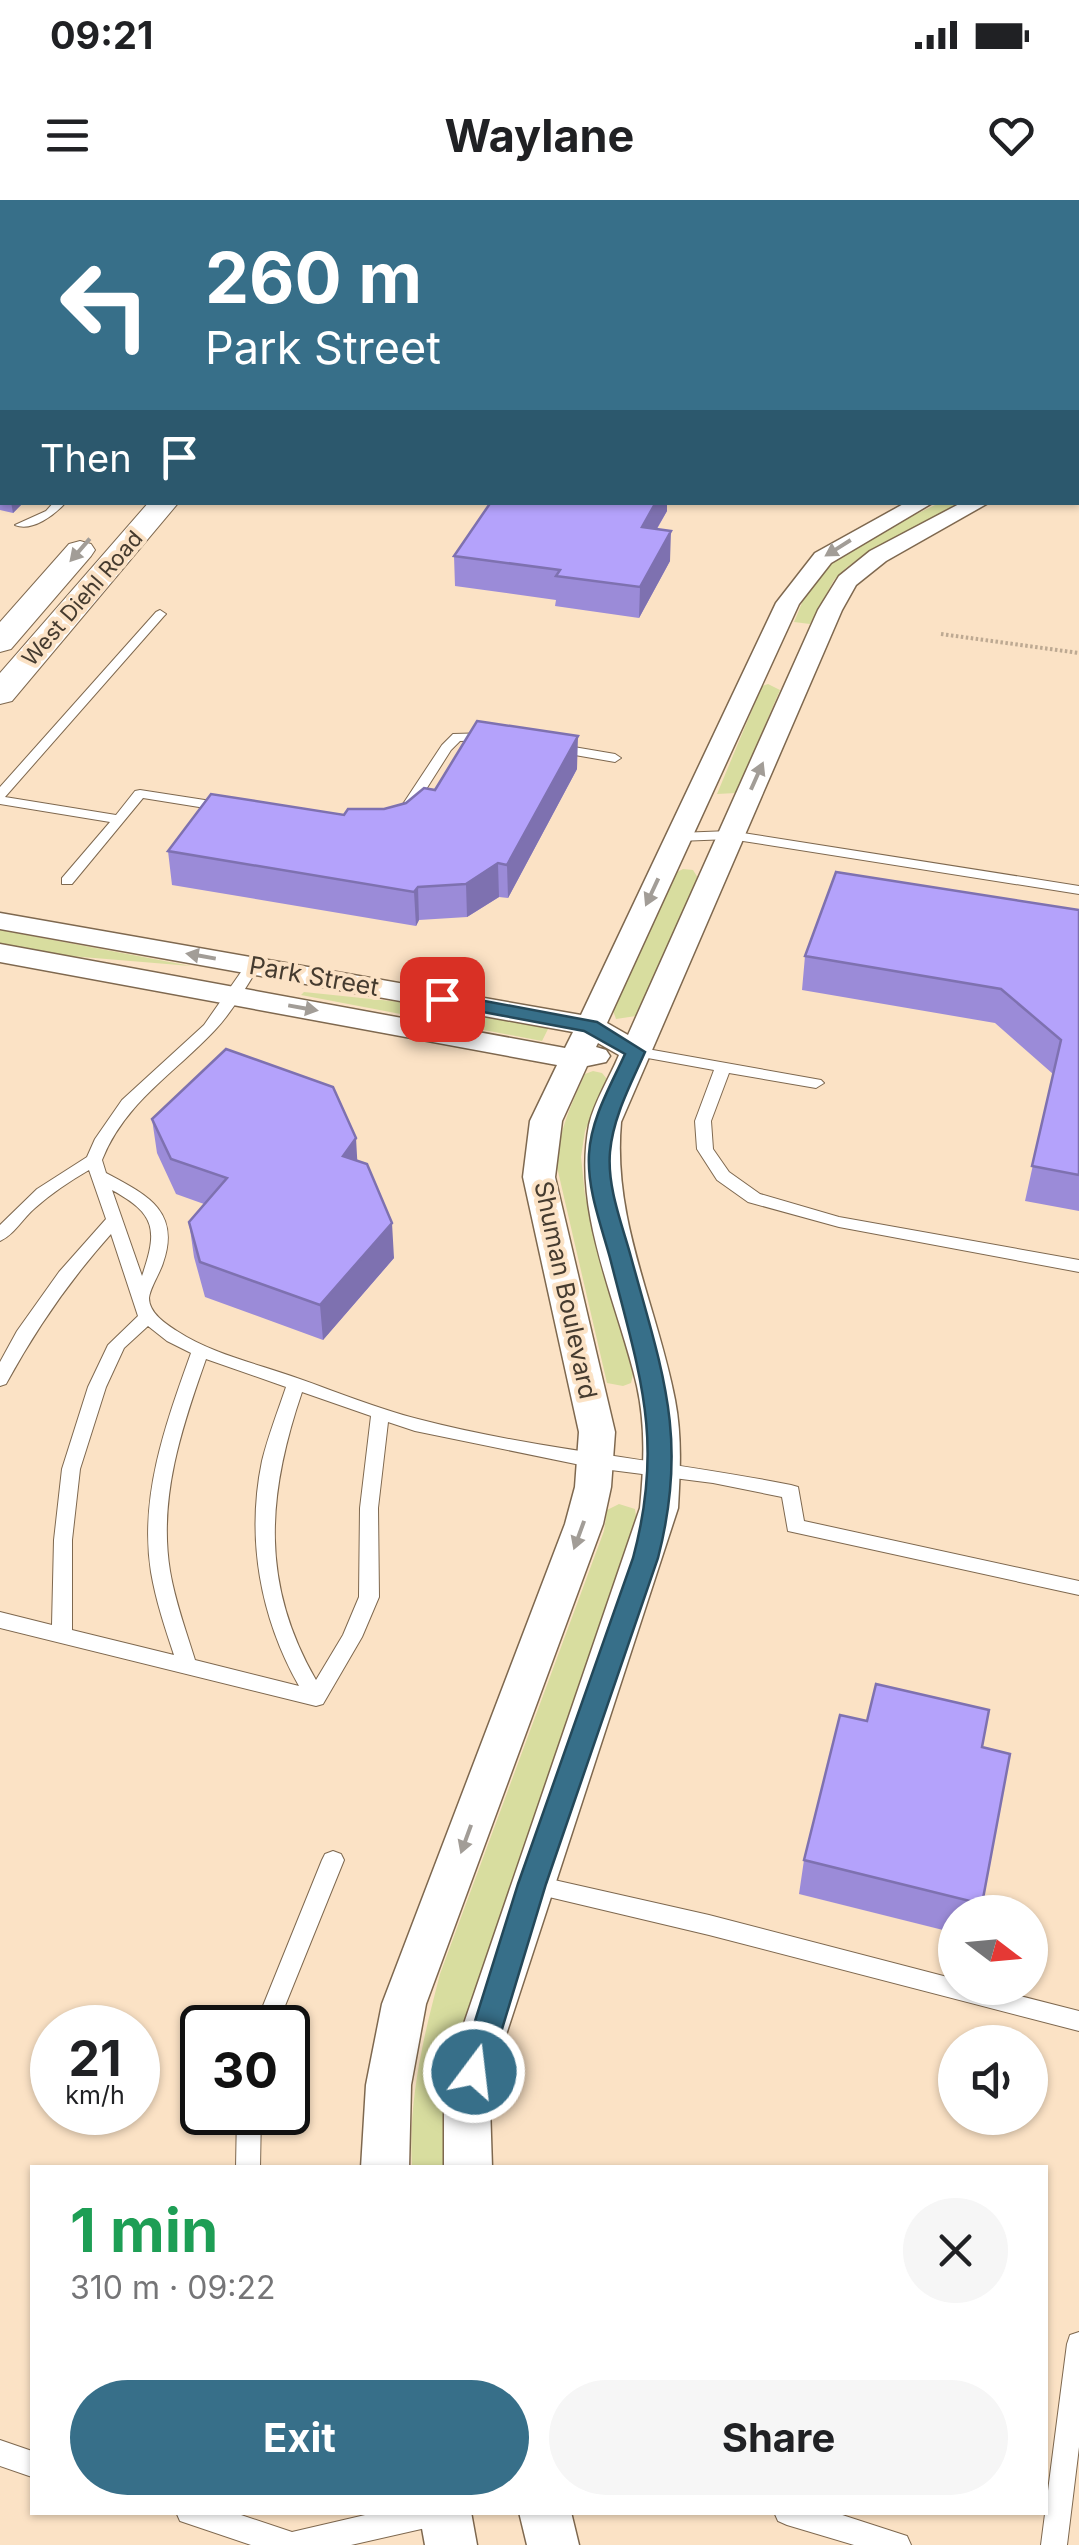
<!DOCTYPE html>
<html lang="en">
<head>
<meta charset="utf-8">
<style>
	body { margin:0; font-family:Inter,sans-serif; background:#f6f6f6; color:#202124; height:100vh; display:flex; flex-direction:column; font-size:38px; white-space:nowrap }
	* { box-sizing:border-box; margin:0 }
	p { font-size:32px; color:#757577 }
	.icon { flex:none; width:55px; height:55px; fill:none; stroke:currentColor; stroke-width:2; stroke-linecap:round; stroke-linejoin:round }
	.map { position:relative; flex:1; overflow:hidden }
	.details { position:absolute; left:30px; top:1965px; width:1018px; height:350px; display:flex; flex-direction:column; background:#fff; border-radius:0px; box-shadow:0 2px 8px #0004 }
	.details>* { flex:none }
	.hud { position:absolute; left:0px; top:0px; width:1080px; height:305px; box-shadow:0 2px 8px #0004; background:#376f89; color:#fff; overflow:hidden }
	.needle { width:65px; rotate:106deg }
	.tools { position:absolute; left:938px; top:1695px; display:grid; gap:20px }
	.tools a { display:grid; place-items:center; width:110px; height:110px; border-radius:50%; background:#fff; box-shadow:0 2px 8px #0004; font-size:50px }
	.speed { position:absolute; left:30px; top:1805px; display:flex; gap:20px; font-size:50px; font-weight:700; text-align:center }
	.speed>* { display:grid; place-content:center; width:130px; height:130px; border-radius:50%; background:#fff; box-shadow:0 2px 8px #0004; line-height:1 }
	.speed small { font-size:25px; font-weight:400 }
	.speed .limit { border:5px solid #111; border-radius:15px; background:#fff; color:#111 }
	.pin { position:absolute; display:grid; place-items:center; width:85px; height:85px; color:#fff; margin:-42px; border-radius:20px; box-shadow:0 5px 15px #0006 }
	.me { position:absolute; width:110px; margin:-55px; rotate:15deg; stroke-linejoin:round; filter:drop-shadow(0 0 8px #0008) }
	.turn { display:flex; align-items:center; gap:35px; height:210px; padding:0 40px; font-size:45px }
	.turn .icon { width:130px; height:130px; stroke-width:2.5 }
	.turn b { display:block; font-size:70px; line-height:85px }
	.then { display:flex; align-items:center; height:95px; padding:0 40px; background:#0003; gap:20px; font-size:38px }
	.round { display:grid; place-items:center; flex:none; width:105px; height:105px; border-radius:52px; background:#f6f6f6 }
	.overview { display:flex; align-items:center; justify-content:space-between; height:170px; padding:0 40px }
	h1 { font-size:60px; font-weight:700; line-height:75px; color:#1e9e55 }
	.cta { display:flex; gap:20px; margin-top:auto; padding:20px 40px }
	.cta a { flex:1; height:115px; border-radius:60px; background:#376f89; color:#fff; font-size:40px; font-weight:700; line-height:115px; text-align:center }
	.cta a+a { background:#f6f6f6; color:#202124 }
	.status { display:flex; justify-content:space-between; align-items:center; height:70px; padding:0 50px; background:#fff; direction:ltr }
	.status svg { height:28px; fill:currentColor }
	header { display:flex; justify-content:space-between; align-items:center; height:130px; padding:0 40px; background:#fff; font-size:45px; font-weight:700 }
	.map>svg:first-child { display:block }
</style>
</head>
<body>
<div class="status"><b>09:21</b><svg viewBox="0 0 49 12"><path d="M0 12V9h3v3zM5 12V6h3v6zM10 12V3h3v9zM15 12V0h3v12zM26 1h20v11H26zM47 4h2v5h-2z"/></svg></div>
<header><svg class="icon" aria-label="menu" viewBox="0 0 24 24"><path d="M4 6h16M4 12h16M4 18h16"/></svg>Waylane<svg class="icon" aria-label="heart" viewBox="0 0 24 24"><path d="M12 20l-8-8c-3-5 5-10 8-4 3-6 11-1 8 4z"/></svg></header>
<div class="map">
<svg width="1079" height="2345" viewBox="0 0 1079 2345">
	<rect width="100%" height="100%" fill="#fbe2c5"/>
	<!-- green -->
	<path fill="#d8dd9f" d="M 939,303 L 957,305 L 865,354 L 846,368 L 834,380 L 810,424 L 794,422 C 800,409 805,392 814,380 C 841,343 900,323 939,303 Z
		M 768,484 L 780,490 L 736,593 L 717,594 L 762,486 Z
		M 683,669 L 693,670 L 698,678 L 636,816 L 616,819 L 613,811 L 677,672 Z
		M 0,730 L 191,766 L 70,756 L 0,743 Z
		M 304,792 L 420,804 L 549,827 L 542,841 L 301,795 Z
		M 593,871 L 602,873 L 607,879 L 585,931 L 581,957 L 585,995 L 633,1175 L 631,1183 L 623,1186 L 607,1183 L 557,967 C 558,932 571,905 585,874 Z
		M 619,1304 L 635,1309 L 636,1316 L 625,1358 L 460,1833 L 446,1899 L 449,1967 L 412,1968 C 408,1900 423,1839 440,1774 L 604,1331 L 607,1310 Z"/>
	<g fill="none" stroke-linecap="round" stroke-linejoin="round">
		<!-- lane casing -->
		<g stroke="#7e684f" stroke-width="2">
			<path id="lane" d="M 54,302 L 66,302 C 55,315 32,332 15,325 L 46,311 Z
				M 160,410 L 166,414 L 164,416 L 5,597 L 116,615 L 135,591 L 140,590 L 224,603 L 231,607 L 224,611 L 143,598 L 72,684 L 62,684 L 62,678 L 110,622 L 0,604 L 0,587 L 156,412 Z
				M 491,533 L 495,534 L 495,540 L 460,541 L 451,550 L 411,613 L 401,613 L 399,610 L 442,545 L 453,534 Z
				M 556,544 L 615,554 L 621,558 L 615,562 L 552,551 L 550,548 Z
				M 730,631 L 1079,686 L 1079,694 L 730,639 L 678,641 L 671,637 L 678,633 Z
				M 253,761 L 260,765 C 246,787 233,811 215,830 C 174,874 125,902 102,960 L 106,973 C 147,995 181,1011 163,1063 C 160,1073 150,1088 149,1098 C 149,1113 166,1124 177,1131 C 212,1154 258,1164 297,1178 C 337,1192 378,1209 418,1219 C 541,1251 667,1260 791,1285 L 798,1287 L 804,1321 L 1079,1381 L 1079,1395 L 788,1331 L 782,1297 L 713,1283 L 595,1268 L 415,1231 L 388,1222 L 378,1308 L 379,1397 L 362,1437 L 323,1504 L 316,1506 L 0,1428 L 0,1412 L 52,1425 L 54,1340 L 62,1269 L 88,1187 L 108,1145 L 138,1116 L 111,1034 C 69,1081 36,1129 6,1184 L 0,1186 L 0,1162 L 17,1131 L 59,1072 L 106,1019 L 89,970 C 70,981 52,993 35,1008 C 23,1018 14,1035 0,1041 L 0,1025 L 37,989 L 87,957 L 95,939 L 122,900 L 204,825 L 248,762 ZM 112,990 C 156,1014 158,1030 142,1076 ZM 148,1126 L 167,1141 L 191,1153 C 166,1223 139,1296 151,1372 C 156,1401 165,1428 174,1455 L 72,1430 L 72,1340 L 80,1269 L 106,1187 L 124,1148 ZM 206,1159 L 286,1187 C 278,1211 268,1236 262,1261 C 246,1338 260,1417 299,1486 L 195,1460 C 186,1431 175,1401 170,1371 C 158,1298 182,1227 206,1159 ZM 302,1192 L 371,1216 L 360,1308 L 359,1397 L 343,1435 L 316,1480 C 260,1383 267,1295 302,1192 Z
				M 636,847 L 821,880 L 824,883 L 816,888 L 729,873 L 711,921 L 713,949 L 729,972 L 760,994 L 839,1017 L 1079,1060 L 1079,1072 L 839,1027 L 748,1002 L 717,980 L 697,949 L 695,921 L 714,870 L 631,855 L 628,852 L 631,849 Z
				M 333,1651 L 341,1654 L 344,1660 L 276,1828 L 254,1828 L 322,1660 L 325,1654 Z
				M 532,1675 L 709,1715 L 955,1779 L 955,1788 L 989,1788 L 1079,1811 L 1079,1831 L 709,1735 L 532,1693 L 524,1691 L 521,1684 L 524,1677 Z
				M 237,1912 L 261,1912 L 260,1968 L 236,1968 Z
				M 1079,2132 L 1079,2247 L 1067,2345 L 1041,2345 L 1067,2144 L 1070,2135 Z
				M 0,2240 L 32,2251 L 32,2277 L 0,2266 Z
				M 176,2312 L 232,2312 L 292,2332 L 378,2312 L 452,2312 L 448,2321 L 439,2325 L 351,2345 L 251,2345 L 180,2321 Z
				M 774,2312 L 833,2312 L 907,2336 L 911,2345 L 854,2345 L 787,2325 L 778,2321 Z"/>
		</g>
		<!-- street casing -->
		<g stroke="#7e684f" stroke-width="3">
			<path id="street" d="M 1078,123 L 1079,124 L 1079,137 L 1078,136 Z
				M 907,302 L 934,302 L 831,363 L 799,404 L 607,823 L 628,835 L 818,410 L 839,376 L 870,351 L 963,302 L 990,302 L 886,361 L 856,385 L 842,410 L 621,922 C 612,1021 657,1105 675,1200 C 682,1236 680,1272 678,1308 L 504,1841 L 490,1904 L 492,1968 L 444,1968 L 444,1904 L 458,1841 L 640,1308 C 644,1267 646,1227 637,1186 C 618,1103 572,1013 589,925 C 594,902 610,877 619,855 L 598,843 L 596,847 L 606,850 L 610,856 L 606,862 L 587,866 L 562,921 L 555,977 L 615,1232 L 611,1287 L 603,1324 L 426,1804 L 411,1885 L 409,1968 L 361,1968 L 366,1885 L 382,1804 L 565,1324 L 575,1287 L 579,1232 L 523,977 L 530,921 L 557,865 L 0,762 L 0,744 L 565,848 L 573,832 L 0,729 L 0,713 L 581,815 L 776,403 L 815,353 Z
				M 419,2312 L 471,2312 L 477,2345 L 425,2345 Z
				M 519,2312 L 571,2312 L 579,2345 L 527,2345 Z"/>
		</g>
		<!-- secondary casing -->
		<g stroke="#7e684f" stroke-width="2">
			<path id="secondary" d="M 20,0 L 68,0 L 70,2 L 22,2 Z
				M 149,302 L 179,302 L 12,501 L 0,504 L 0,473 Z
				M 80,341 L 91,344 L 95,350 L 91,356 L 11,449 L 0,452 L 0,422 L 69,344 Z"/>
		</g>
		<!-- path -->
		<path stroke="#bda992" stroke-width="4" stroke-dasharray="2.5 2.5" stroke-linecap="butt" d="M 941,434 L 1079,453"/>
		<!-- lane -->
		<use href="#lane" fill="#fff" fill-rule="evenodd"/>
		<!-- street -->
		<use href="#street" fill="#fff" fill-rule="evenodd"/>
		<!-- secondary -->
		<use href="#secondary" fill="#fff" fill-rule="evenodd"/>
	</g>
	<!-- wall -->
	<path fill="#9b8bd8" d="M 601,0 L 821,0 L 819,2 L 613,2 L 601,1 Z
		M 0,241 L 2,241 L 2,302 L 24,302 L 13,313 L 0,310 Z
		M 667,311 L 657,329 L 670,361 L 639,418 L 555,406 L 556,400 L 455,386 L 454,356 Z
		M 577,569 L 508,698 L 499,697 L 467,717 L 419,720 L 416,726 L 172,685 L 168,651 L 344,615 L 384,609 L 406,603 L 435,590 Z
		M 1079,710 L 1079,1011 L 1025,1001 L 1053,874 L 995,823 L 802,790 L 805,756 Z
		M 152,919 L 358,961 L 394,1058 L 323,1140 L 205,1097 L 194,1057 L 189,1022 L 204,1004 L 176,994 L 157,953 Z
		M 982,1547 L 982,1704 L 980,1712 L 955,1712 L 955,1733 L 799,1694 L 804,1660 Z"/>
	<!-- shaded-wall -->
	<path fill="#7e71b0" d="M 11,302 L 24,302 L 13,313 Z
		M 656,302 L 667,302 L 667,311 L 640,357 L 642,327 Z
		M 671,331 L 670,361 L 639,418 L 640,387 Z
		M 578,536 L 577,569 L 508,698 L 507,665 Z
		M 498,663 L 499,697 L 467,717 L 466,684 Z
		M 418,687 L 419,720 L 416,726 L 414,692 Z
		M 356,938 L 358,973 L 343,956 Z
		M 392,1023 L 394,1058 L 323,1140 L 320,1105 Z"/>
	<!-- building -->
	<path fill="#b4a2fb" stroke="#7e71b0" stroke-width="2.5" d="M 738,0 L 764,0 L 762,2 Z
		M 0,241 L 2,241 L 2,272 L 0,272 Z
		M 491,302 L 656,302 L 642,327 L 671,331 L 640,387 L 556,376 L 560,370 L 454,356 Z
		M 477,521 L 578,536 L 507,665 L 498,663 L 466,684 L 418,687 L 414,692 L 168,651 L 211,594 L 344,615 L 348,609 L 384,609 L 406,603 L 424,588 L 435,590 Z
		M 836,672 L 1079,710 L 1079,975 L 1032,966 L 1061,840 L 1001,789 L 805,756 Z
		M 226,849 L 333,887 L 356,938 L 343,956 L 367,964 L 392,1023 L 320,1105 L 200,1062 L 189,1022 L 227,978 L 171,959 L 152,919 Z
		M 876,1484 L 989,1510 L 982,1547 L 1010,1554 L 982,1704 L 804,1660 L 840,1515 L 867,1521 Z"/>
	<!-- one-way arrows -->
	<defs><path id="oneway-solid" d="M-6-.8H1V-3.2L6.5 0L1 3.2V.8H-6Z" transform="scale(2.5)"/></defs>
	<g fill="#a29d97">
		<use href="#oneway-solid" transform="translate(838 348) rotate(148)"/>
		<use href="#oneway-solid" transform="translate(80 350) rotate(131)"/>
		<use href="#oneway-solid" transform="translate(757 576) rotate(-66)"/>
		<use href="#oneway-solid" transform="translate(652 692) rotate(115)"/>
		<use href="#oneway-solid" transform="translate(201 756) rotate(-170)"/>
		<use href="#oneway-solid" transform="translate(303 808) rotate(10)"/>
		<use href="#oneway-solid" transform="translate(579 1335) rotate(110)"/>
		<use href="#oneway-solid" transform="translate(466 1639) rotate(110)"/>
	</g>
	<!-- route -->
	<path fill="#376f89" stroke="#244859" stroke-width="2.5" d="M 442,793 L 597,822 L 645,852 C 631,884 613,917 610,952 C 607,987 622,1024 631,1057 C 662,1171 689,1238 658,1358 L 546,1684 L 489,1872 L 485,1882 L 474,1886 L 463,1882 L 459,1872 L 518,1684 L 633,1358 C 665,1239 639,1173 610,1058 C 601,1025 587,989 589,954 C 591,918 611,885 625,854 L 584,831 L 435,803 L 435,795 Z"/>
	<g text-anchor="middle" stroke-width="8" stroke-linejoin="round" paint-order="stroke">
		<!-- far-street labels -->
		<g font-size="22" fill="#453b2f" stroke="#fbe2c5">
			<text transform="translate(82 398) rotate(-49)" y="8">West Diehl Road</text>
		</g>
		<!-- street labels -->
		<g font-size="25" fill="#453b2f" stroke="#fbe2c5">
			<text transform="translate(314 776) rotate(10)" y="9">Park Street</text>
			<text transform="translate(566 1090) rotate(78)" y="9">Shuman Boulevard</text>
		</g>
	</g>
</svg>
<div class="tools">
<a><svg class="needle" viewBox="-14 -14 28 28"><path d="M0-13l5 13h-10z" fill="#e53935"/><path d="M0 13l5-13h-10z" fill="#757577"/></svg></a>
<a><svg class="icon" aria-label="sound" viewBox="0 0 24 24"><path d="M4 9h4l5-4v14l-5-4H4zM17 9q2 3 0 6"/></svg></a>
</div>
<div class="speed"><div>21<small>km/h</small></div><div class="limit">30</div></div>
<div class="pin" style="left:442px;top:799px;background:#d93025"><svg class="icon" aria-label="arrive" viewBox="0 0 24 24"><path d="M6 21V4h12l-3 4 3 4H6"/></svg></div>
<svg class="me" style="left:474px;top:1872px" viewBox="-20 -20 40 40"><circle r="17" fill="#376f89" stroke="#fff" stroke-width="3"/><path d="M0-11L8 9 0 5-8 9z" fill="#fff"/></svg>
<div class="hud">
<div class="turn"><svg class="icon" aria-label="left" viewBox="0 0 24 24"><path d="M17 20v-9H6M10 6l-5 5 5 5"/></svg><div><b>260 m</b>Park Street</div></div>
<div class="then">Then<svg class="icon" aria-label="arrive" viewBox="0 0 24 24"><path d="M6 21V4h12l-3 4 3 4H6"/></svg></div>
</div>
<section class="details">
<div class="overview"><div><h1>1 min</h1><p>310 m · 09:22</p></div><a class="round"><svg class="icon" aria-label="close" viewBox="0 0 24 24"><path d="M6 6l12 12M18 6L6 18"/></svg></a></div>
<div class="cta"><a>Exit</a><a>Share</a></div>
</section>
</div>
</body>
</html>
